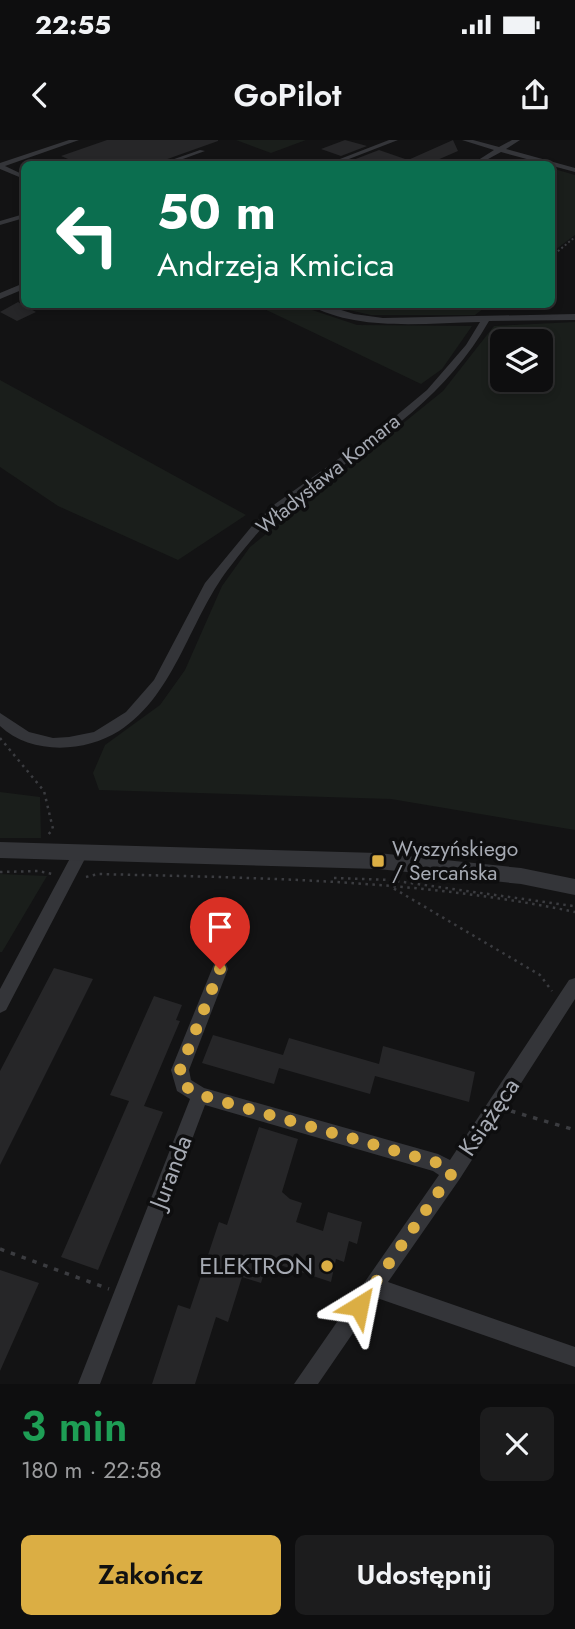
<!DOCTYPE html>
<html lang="pl">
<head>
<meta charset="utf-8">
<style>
	body { margin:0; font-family:Jost,sans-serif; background:#1c1c1d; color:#f1f3f6; height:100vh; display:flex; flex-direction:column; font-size:26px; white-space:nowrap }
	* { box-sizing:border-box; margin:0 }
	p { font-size:23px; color:#9b9c9e }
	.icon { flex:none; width:38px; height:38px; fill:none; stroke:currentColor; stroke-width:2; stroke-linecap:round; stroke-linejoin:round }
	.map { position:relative; height:1244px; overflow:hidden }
	.drawer { display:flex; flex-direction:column; background:#0e0e0f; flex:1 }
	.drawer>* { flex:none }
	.banner { position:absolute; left:21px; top:21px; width:534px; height:147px; border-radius:10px; box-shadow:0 4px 10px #0003,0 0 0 2px #2e2e2f; background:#0b6e4f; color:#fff; overflow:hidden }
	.fabs { position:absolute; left:490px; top:189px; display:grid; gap:14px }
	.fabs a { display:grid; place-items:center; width:63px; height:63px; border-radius:10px; background:#0e0e0f; box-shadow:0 4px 10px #0003,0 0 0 2px #2e2e2f; font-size:35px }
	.pin { position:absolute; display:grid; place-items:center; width:60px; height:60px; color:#fff; margin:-72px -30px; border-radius:50% 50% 50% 0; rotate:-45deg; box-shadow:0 0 7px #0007 }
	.pin .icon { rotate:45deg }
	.me { position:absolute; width:77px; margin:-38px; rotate:35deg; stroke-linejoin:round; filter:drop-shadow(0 0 5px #0008) }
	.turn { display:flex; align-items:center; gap:24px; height:147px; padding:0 21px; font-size:32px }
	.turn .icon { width:91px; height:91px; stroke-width:2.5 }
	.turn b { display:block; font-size:49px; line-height:60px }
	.round { display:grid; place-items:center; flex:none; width:74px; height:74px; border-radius:10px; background:#1c1c1d }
	.summary { display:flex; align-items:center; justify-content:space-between; height:119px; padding:0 21px }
	h1 { font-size:42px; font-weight:600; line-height:52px; color:#1e9e55 }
	.button { display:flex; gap:14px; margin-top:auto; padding:14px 21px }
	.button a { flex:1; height:80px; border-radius:10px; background:#dbae44; color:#111; font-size:28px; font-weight:600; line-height:80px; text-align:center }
	.button a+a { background:#1c1c1d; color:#f1f3f6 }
	.status { display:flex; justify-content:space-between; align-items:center; height:49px; padding:0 35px; background:#0e0e0f; direction:ltr }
	.status svg { height:19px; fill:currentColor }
	header { display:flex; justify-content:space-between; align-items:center; height:91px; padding:0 21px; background:#0e0e0f; font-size:32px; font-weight:600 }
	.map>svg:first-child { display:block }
</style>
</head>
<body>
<div class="status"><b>22:55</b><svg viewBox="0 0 49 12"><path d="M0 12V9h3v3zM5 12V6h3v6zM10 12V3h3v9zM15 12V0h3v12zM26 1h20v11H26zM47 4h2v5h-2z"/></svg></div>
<header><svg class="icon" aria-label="back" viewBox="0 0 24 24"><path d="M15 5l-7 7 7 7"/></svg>GoPilot<svg class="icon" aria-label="share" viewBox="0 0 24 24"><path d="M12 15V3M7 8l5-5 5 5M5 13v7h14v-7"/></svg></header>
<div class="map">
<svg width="575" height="1244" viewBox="0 0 575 1244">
	<rect width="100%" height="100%" fill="#131314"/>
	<!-- green -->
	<path fill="#1a1e1b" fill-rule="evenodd" d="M 236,0 L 306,0 L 271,13 Z
		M 551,28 L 575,35 L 575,95 L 551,113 Z
		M 256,165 L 297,165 L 357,185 L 472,186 L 442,229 L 421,244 Z
		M 326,165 L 488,165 L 475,175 L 371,175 Z
		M 575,182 L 575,690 L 391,659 L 99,650 L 93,633 L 105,605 L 160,565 L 185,530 L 222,446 L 250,407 L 443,251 L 494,186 ZM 502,201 L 541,201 L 541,240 L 502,240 Z
		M 0,240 L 246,375 L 178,420 L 58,366 L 0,327 Z
		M 0,652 L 40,657 L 41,698 L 0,698 Z
		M 0,734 L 47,736 L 2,812 L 0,812 Z"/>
	<!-- building -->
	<path fill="#262628" d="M 107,0 L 218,0 L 218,1 L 159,22 L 157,24 L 80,24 L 61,16 Z
		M 345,0 L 367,6 L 341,16 L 321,9 Z
		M 453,0 L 458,11 L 428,24 L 366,24 L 353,20 L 379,10 L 408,20 Z
		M 18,162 L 36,172 L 17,181 L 0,172 Z
		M 54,828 L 93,839 L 0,1025 L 0,931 Z
		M 154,856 L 182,865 L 176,880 L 180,881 L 144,966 L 163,972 L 98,1130 L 61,1117 L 129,961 L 110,955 Z
		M 213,895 L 283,915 L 289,898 L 379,924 L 383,906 L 475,932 L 469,962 L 375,936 L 370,954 L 279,928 L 274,944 L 202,923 Z
		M 259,987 L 298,999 L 282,1052 L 290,1059 L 302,1063 L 296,1082 L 323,1091 L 328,1072 L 362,1082 L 357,1104 L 349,1101 L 344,1122 L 336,1119 L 331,1142 L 268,1121 L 261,1143 L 242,1137 L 228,1182 L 216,1177 L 195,1244 L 152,1244 L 178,1165 L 190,1169 L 219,1082 L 227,1085 Z
		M 0,1130 L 39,1143 L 0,1231 Z"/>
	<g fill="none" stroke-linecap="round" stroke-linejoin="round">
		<!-- path-far2 -->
		<path stroke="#3b3c40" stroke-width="2" stroke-dasharray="2 2.5" stroke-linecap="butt" d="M 551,117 L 575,97"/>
		<!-- path-far1 -->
		<path stroke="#3b3c40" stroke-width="2.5" stroke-dasharray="2.5 4.5" stroke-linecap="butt" d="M 0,598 L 44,651 L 53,689 L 47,696
			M 0,732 L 38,731 L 52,734
			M 86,737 L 98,734 C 259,738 417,739 575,772
			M 334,738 L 389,740 L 573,766
			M 390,743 L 393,748 L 540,835 L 552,851"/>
		<!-- path -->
		<path stroke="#3b3c40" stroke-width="3.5" stroke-dasharray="4.5 7" stroke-linecap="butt" d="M 511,971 L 575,990
			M 0,1109 L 109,1149"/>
		<!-- minor -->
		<path fill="#343539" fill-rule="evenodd" d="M 69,0 L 79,0 L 5,26 L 24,35 L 24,39 L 0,29 L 0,23 Z
			M 389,0 L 398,0 L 336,24 L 327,24 Z
			M 462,0 L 473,0 L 499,7 L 512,0 L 520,0 L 506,9 L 575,28 L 575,32 L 501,12 L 479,24 L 472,24 L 494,10 Z
			M 200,10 L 205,11 L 169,24 L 160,24 Z
			M 24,74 L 24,78 L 0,85 L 0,81 Z
			M 24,143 L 24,149 L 0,159 L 0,153 Z
			M 307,164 L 322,164 L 354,174 L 383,178 L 575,174 L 575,180 L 489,181 C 447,255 384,295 318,344 C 304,354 288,364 275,375 C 260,389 246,406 233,423 C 190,475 177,554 119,591 C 84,613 31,615 0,586 L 0,573 L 29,592 L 53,598 L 69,597 L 94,592 L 126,572 L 154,540 L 205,443 L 252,386 L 275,364 L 379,290 L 427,250 L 466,205 L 480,182 C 424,183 358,192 307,164 Z
			M 81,705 L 86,707 L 89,711 L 6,870 L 0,873 L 0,849 L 76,707 Z
			M 220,822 L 226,824 L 228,829 L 189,930 L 191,940 L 204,948 L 438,1014 L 450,1020 L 569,840 L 575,838 L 575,859 L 459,1040 L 388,1142 L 575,1207 L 575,1227 L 377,1158 L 318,1244 L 294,1244 L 439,1035 L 433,1031 L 205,965 L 100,1244 L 78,1244 L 190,959 L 177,951 L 171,930 L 212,829 L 214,824 Z"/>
		<!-- tertiary -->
		<path fill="#343539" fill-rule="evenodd" d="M 0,702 L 378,713 L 521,728 L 575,739 L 575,755 L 521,744 L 378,729 L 0,718 Z"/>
	</g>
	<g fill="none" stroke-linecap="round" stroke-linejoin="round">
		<!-- route -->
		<path stroke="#dbae44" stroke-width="12" stroke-dasharray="0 21.6" d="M 220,829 L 180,930 L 183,945 L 200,955 L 438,1023 L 452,1033 L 359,1166"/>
	</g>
	<!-- markers -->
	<g fill="#dbae44" stroke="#0e0e0f" stroke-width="2.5">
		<rect x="371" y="714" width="14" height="14" rx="3.5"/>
		<circle cx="327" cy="1126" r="7"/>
	</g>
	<g text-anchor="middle" stroke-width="7" stroke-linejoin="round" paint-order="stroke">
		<!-- street labels -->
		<g font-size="21" fill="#a6aab3" stroke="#0e0e0f">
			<text transform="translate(328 334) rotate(-39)" y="7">Władysława Komara</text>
		</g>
		<!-- poi labels -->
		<g font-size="21" fill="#a6aab3" stroke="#0e0e0f" text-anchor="start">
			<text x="392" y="716">Wyszyńskiego<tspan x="392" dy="24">/ Sercańska</tspan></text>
		</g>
		<!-- near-street labels -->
		<g font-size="24" fill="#a6aab3" stroke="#0e0e0f">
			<text transform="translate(489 977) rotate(-56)" y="8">Książęca</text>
			<text transform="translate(171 1032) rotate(-69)" y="8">Juranda</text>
		</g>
		<!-- near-poi labels -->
		<g font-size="24" fill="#a6aab3" stroke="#0e0e0f" text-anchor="end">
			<text x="313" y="1134">ELEKTRON</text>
		</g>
	</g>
</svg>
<div class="fabs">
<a><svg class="icon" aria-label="layers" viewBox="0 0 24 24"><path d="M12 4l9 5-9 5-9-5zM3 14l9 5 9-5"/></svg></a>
</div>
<div class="pin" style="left:220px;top:829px;background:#d93025"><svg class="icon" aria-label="arrive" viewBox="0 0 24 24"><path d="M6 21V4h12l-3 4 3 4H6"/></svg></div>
<svg class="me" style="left:359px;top:1166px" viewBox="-20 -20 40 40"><path d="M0-17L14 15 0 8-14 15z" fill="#dbae44" stroke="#fff" stroke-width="4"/></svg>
<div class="banner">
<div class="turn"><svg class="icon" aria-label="left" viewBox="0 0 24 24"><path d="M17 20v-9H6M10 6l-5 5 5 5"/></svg><div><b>50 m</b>Andrzeja Kmicica</div></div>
</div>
</div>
<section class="drawer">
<div class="summary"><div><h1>3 min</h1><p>180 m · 22:58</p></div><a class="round"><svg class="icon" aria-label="close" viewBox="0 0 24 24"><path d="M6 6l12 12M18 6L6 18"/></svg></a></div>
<div class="button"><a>Zakończ</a><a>Udostępnij</a></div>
</section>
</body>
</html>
